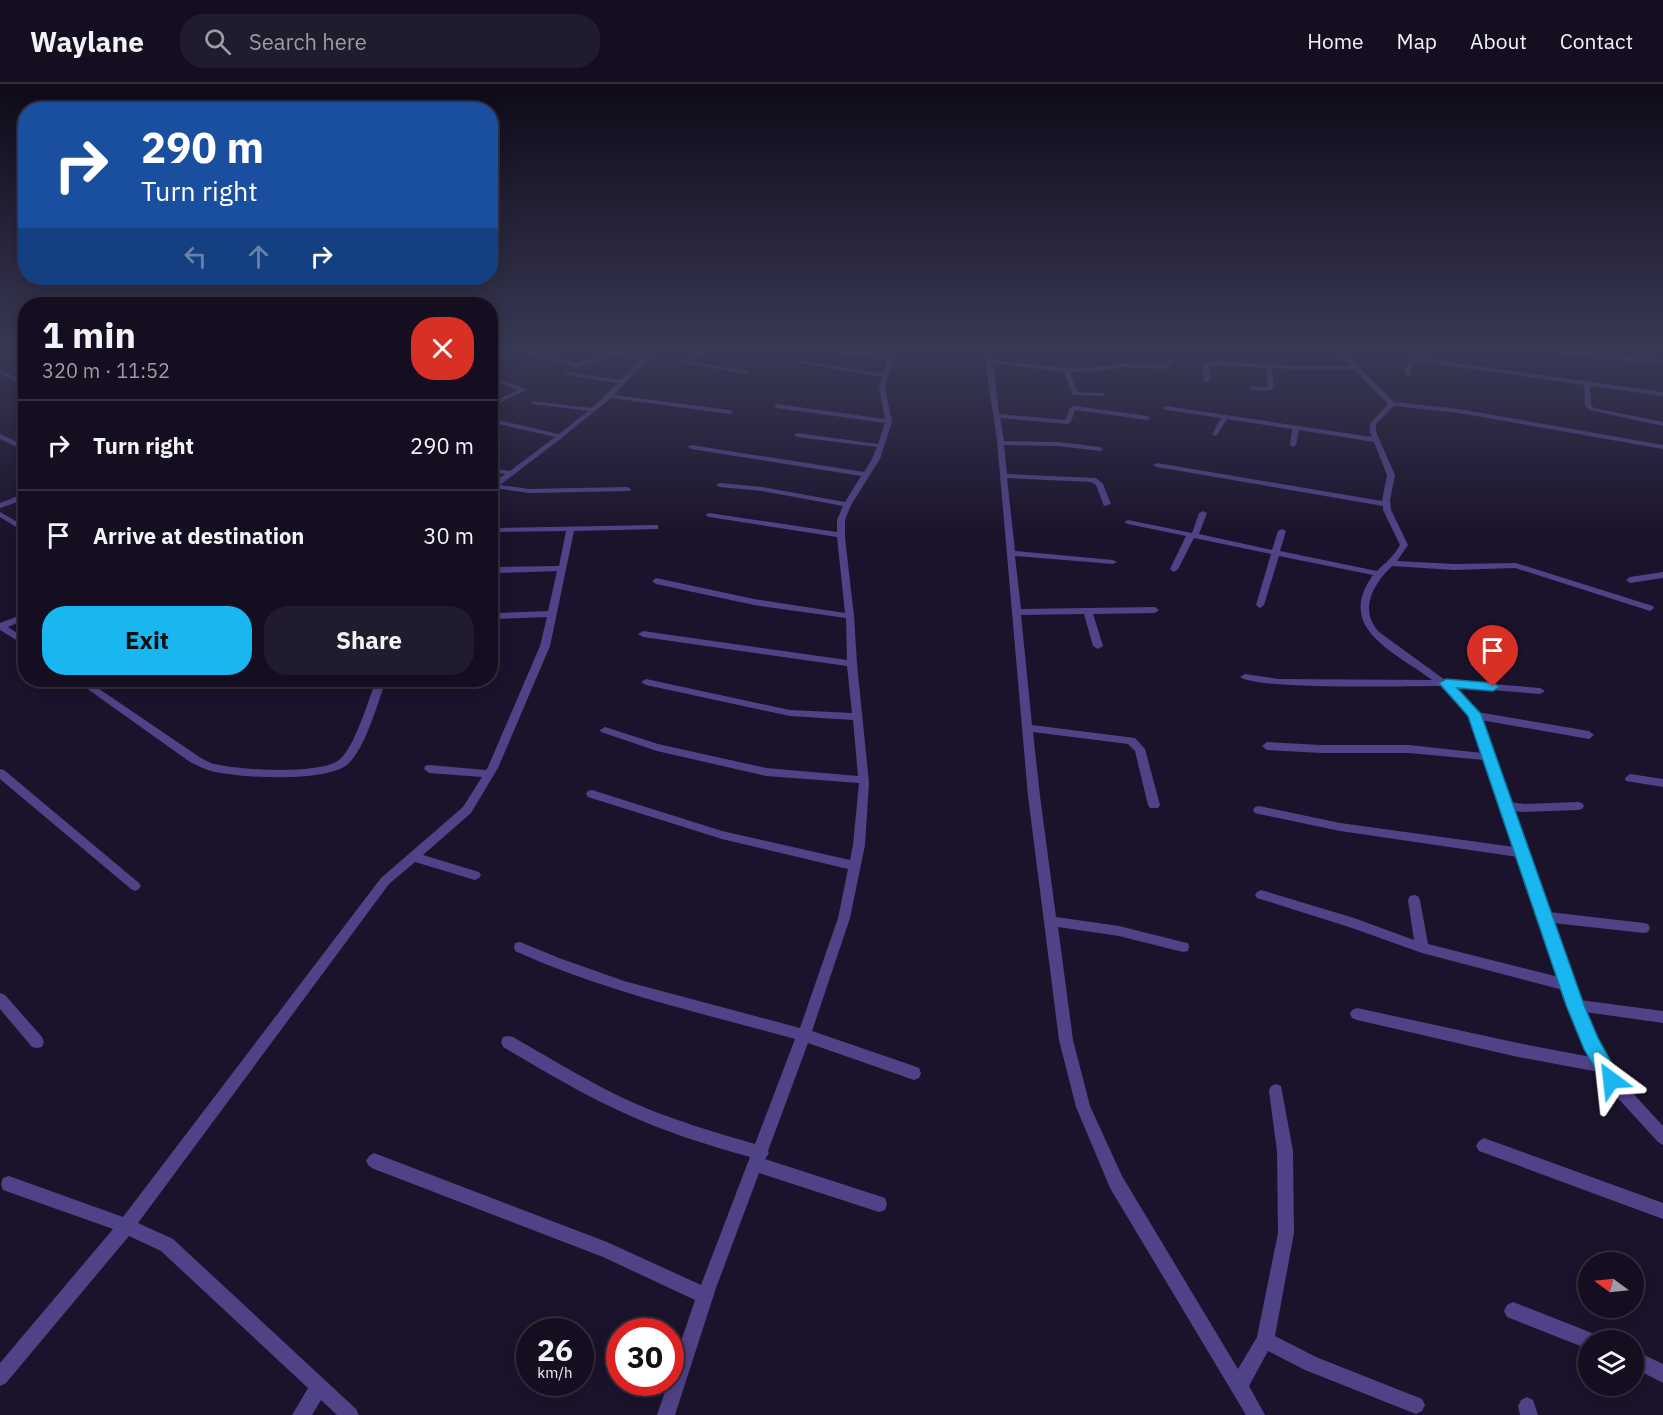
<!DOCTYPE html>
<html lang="en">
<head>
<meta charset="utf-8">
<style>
	body { margin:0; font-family:"IBM Plex Sans",sans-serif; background:#211c2d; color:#f1f3f6; height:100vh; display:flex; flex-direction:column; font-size:22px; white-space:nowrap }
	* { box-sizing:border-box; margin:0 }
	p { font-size:20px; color:#9d9ca5 }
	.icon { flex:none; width:33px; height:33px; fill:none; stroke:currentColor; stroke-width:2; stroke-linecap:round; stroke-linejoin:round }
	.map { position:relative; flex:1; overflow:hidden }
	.details { position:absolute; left:18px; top:213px; width:480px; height:390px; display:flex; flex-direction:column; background:#140e20; border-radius:24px; box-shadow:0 3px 15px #0003,0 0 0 2px #332e3e }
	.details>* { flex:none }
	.banner { position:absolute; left:18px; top:18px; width:480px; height:183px; border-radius:24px; box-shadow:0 3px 15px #0003,0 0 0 2px #332e3e; background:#1a4fa0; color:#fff; overflow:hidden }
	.needle { width:39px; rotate:285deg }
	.buttons { position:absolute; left:1578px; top:1168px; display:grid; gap:12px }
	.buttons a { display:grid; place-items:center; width:66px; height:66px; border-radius:50%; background:#140e20; box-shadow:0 3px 15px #0003,0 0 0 2px #332e3e; font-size:30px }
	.speed { position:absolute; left:516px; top:1234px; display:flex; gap:12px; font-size:30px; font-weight:700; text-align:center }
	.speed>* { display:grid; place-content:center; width:78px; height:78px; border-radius:50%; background:#140e20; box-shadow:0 3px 15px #0003,0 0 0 2px #332e3e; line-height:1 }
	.speed small { font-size:15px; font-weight:400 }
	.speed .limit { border:9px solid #d22; background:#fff; color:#111 }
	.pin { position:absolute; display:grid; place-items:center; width:51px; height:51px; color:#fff; margin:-62px -26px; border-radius:50% 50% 50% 0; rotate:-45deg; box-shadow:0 0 6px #0007 }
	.pin .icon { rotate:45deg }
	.me { position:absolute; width:66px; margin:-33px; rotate:330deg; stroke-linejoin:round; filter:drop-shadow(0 0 4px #0008) }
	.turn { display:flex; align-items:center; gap:21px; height:126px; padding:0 24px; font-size:27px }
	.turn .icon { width:78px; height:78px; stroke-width:2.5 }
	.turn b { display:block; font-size:42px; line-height:51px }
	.lanes { display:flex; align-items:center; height:57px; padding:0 24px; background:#0003; justify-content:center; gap:30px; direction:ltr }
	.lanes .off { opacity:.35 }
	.round { display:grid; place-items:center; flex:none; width:63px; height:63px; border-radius:24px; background:#211c2d }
	.head { display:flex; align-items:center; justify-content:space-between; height:102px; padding:0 24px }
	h1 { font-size:36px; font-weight:700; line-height:45px }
	.button { display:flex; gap:12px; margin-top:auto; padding:12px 24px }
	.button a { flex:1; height:69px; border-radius:24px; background:#19b6f0; color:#111; font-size:24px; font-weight:700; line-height:69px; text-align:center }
	.button a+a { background:#211c2d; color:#f1f3f6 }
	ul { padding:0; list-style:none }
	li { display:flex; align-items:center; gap:18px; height:90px; padding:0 24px; border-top:2px solid #332e3e }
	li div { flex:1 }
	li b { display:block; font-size:22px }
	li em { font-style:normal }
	header { display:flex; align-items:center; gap:36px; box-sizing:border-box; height:84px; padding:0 30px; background:#140e20; border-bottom:2px solid #332e3e }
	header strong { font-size:28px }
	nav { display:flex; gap:33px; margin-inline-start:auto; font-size:21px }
	.search { width:420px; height:54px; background:#211c2d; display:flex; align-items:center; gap:15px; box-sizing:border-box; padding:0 21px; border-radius:24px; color:#9d9ca5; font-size:22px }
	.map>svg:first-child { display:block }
</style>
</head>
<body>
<header>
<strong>Waylane</strong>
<div class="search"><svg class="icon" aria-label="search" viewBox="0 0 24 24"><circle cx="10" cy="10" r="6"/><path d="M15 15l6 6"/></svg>Search here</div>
<nav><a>Home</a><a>Map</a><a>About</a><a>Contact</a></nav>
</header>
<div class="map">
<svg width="1663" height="1331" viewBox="0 0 1663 1331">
	<rect width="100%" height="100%" fill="#1b132b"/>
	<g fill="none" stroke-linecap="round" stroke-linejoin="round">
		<!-- street -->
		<path fill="#504287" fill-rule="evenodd" d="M 515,265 L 524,265 L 576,280 L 613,268 L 647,271 L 656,265 L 663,265 L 640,283 L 614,311 L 730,326 L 733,328 L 730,330 L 611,314 L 563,353 L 500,401 L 529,405 L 627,403 L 631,405 L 630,407 L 529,409 L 495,404 L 490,407 L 490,401 L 505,390 L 490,388 L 490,384 L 510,387 L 555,353 L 490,338 L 490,334 L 559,350 L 588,327 L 533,320 L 531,319 L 531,317 L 592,324 L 618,299 L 568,291 L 566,290 L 566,288 L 621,296 L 642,274 L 613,272 L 576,284 Z
			M 706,265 L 713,265 L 689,277 L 750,288 L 747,290 L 680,278 Z
			M 759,265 L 777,265 L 778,266 L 775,268 Z
			M 827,265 L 888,271 L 890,265 L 896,265 L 885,303 L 892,338 L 880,375 L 851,421 L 845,436 L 845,454 L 854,532 L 857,580 L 869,699 L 865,761 L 850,834 L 812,947 L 914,982 L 919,984 L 921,989 L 919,994 L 914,996 L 808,959 L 768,1067 L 769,1069 L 765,1075 L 879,1112 L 885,1114 L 887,1120 L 885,1126 L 879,1128 L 759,1089 L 716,1204 L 675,1331 L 657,1331 L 668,1299 L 670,1299 L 670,1290 L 695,1216 L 603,1173 L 374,1085 L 369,1082 L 366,1077 L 369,1072 L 374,1069 L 607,1158 L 701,1201 L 750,1073 C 707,1061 665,1048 624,1029 C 582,1010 543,986 503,963 L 501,958 L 503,953 L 508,952 L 513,953 C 553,976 592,1000 634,1019 C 673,1036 714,1048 755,1060 L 795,955 C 701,929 606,908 515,867 L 514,863 L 515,859 L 520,858 L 559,874 L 624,897 L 800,944 L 838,834 L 848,785 L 722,755 L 588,713 L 586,710 L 588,707 L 592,706 L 722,747 L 850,776 L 853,761 L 859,699 L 766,692 L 657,667 L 601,648 L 600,646 L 605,643 L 658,660 L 766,684 L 858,692 L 853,636 L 790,632 L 646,601 L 641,598 L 646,595 L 790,626 L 852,629 L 847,582 L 643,553 L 638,550 L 643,547 L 847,576 L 846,534 L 754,521 L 656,500 L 652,497 L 656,494 L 754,515 L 845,529 L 837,453 L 709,433 L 705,431 L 709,429 L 837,448 L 837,436 L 843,422 L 762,407 L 720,403 L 716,401 L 720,399 L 762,403 L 845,418 L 861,392 L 691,365 L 688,363 L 691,361 L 864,388 L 872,375 L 877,363 L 797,353 L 794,351 L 797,349 L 878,360 L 885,339 L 777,324 L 774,322 L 777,320 L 885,335 L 879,303 L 882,293 L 800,279 L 803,277 L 883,290 L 887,274 L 825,268 L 824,267 Z
			M 986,265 L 992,265 L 992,276 L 1066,284 L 1096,283 L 1125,279 L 1163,281 L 1167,279 L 1169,276 L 1174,277 L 1172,281 L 1164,285 L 1125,283 L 1096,287 L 1070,288 L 1077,308 L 1104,309 L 1105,310 L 1102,312 L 1073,311 L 1064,288 L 993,279 L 999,330 L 1065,336 L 1070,324 L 1075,322 L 1147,332 L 1150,334 L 1147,336 L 1075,326 L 1071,338 L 1068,340 L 1000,334 L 1004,357 L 1058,358 L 1100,363 L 1103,365 L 1100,367 L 1058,362 L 1004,361 L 1007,390 L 1096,394 L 1103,400 L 1111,420 L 1104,422 L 1096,401 L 1091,398 L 1007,394 L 1015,467 L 1113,476 L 1117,478 L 1113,480 L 1015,472 L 1021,525 L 1155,523 L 1159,526 L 1155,529 L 1093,530 L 1103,562 L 1098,565 L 1093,562 L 1084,530 L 1021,531 L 1032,641 L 1135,654 L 1145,665 L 1160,721 L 1158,724 L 1150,724 L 1148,721 L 1135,667 L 1128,660 L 1033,648 L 1040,712 L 1056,833 L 1119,842 L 1183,858 L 1188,859 L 1189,863 L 1188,867 L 1183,868 L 1119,852 L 1058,843 L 1073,956 L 1090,1022 L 1122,1092 L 1238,1285 L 1257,1253 L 1278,1149 L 1277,1067 L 1269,1007 L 1271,1002 L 1276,1000 L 1281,1002 L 1293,1067 L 1294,1149 L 1275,1252 L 1316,1273 L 1422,1315 L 1425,1321 L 1422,1327 L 1416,1330 L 1305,1286 L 1268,1267 L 1249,1302 L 1265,1331 L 1246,1331 L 1110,1104 L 1076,1023 L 1059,956 L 1028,712 L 997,356 L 987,290 Z
			M 1331,265 L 1337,265 L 1358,282 L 1394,318 L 1459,325 L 1663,361 L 1663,365 L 1459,329 L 1394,322 L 1376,340 L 1376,348 L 1395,391 L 1390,416 L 1391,426 L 1408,461 L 1397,477 L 1454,480 L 1516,479 L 1653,522 L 1654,524 L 1650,527 L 1647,526 L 1515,484 L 1454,486 L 1392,482 C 1374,499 1358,526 1379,548 L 1445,596 L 1540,604 L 1545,607 L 1540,610 L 1453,603 L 1477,628 L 1589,647 L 1594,651 L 1589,655 L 1481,636 L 1510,718 L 1524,720 L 1578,718 L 1582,719 L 1584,722 L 1582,725 L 1578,726 L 1524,728 L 1513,727 L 1549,828 L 1644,839 L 1648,840 L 1650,844 L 1648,848 L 1644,849 L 1553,839 L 1580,916 L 1663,927 L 1663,939 L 1585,928 L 1596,955 L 1616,991 L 1663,1042 L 1663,1061 L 1658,1058 L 1606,1001 L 1599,988 L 1518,973 L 1357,936 L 1352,934 L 1350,930 L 1352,926 L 1357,924 L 1518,959 L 1591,973 L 1563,906 L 1422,869 L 1352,844 L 1257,814 L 1255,811 L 1257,808 L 1261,806 L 1354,834 L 1414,856 L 1408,816 L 1410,812 L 1414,811 L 1418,812 L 1420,816 L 1428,860 L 1559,893 L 1518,773 L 1340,747 L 1259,730 L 1255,729 L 1253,726 L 1255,723 L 1259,722 L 1340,739 L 1514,763 L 1484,676 L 1409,669 L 1321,669 L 1267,666 L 1262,662 L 1267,658 L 1321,661 L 1409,661 L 1482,669 L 1469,632 L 1440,602 C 1409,602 1257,606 1240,593 L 1245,590 L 1278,595 L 1432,596 C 1396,568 1334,545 1373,491 L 1279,472 L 1264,521 L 1260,524 L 1256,521 L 1271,470 L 1194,454 L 1178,485 L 1174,488 L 1170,485 L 1186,452 L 1128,440 L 1124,438 L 1128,436 L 1192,449 L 1199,429 L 1203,427 L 1207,429 L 1199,450 L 1272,466 L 1278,447 L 1282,445 L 1286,447 L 1280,467 L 1377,487 C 1385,479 1394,472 1400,461 L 1383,426 L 1383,422 L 1157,383 L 1153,381 L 1157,379 L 1382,417 L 1387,391 L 1374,358 L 1299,346 L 1296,361 L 1293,363 L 1290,361 L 1292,345 L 1227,335 L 1217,351 L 1215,352 L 1212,350 L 1221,334 L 1166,326 L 1163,324 L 1166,322 L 1372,353 L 1370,348 L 1370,340 L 1388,320 L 1354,285 L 1304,286 L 1272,284 L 1274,305 C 1268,308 1254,307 1248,304 L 1251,302 L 1268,303 L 1266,284 L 1210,281 L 1210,297 L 1207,299 L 1204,297 L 1203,281 L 1208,277 L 1304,282 L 1350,281 Z
			M 1530,265 L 1549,265 L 1663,276 L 1663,280 L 1533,267 Z
			M 1414,273 L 1663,308 L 1663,312 L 1590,302 L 1591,321 L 1594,324 L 1663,338 L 1663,342 L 1590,326 L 1585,321 L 1584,301 L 1416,277 L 1410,285 L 1412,291 L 1407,292 L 1404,285 Z
			M 0,286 L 26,297 L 26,302 L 0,290 Z
			M 490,291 L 525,305 L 526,306 L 490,324 L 490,319 L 518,306 L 490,295 Z
			M 0,350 L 26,362 L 26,367 L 0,355 Z
			M 23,410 L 26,410 L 26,415 L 0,424 L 0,419 Z
			M 0,428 L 26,443 L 26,449 L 0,433 Z
			M 655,441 L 658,441 L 658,445 L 574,447 L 550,562 L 498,684 L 471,729 L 423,771 L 479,788 L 481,791 L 479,794 L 475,796 L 415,778 L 389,800 L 138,1139 L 173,1155 L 356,1325 L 359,1331 L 337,1331 L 321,1316 L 312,1331 L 292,1331 L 308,1304 L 161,1167 L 129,1152 L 6,1299 L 0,1302 L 0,1279 L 113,1145 L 3,1106 L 1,1100 L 3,1094 L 9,1092 L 123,1133 L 381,794 L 463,723 L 482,693 L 429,689 L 424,685 L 425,682 L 429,681 L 486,686 L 488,683 L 540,562 L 547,533 L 497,535 L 493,532 L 497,529 L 548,527 L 557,487 L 500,489 L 496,486 L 500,483 L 559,482 L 566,447 L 490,448 L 490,444 Z
			M 1663,488 L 1663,494 L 1630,499 L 1626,496 L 1630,493 Z
			M 26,529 L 26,535 L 8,543 L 26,555 L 26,562 L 0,546 L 0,539 Z
			M 75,596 L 86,596 L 198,672 C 203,675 209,679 215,680 C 238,686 320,691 339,676 C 354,665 369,615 376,596 L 386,596 C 378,618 365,665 348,680 C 326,699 239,694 211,687 C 204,685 197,681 190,678 Z
			M 0,685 L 4,686 L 139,799 L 141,802 L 139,805 L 135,807 L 131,805 L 0,695 Z
			M 1630,690 L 1663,695 L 1663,703 L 1626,697 L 1625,694 Z
			M 0,909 L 5,911 L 42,953 L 44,958 L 42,963 L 37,964 L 32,963 L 0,925 Z
			M 1484,1054 L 1663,1119 L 1663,1135 L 1479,1067 L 1476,1062 L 1479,1057 Z
			M 1513,1218 L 1597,1251 L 1600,1257 L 1588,1257 L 1588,1265 L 1507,1233 L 1504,1227 L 1507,1221 Z
			M 1634,1266 L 1663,1280 L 1663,1299 L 1634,1284 Z
			M 1527,1313 L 1533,1316 L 1538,1331 L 1520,1331 L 1518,1322 L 1521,1316 Z"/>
	</g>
	<!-- sky -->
	<linearGradient id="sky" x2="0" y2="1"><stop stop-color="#0f0a18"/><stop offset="0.59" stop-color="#393955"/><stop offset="1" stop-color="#393955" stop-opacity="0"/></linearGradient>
	<rect width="1663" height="451" fill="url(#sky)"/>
	<!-- route -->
	<path fill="#19b6f0" stroke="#10769c" stroke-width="1.5" d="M 1446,595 L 1493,599 L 1499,603 L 1493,607 L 1457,604 L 1481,630 L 1584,921 L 1598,954 L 1621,996 L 1618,1002 L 1611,1005 L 1605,1002 L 1584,965 L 1566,921 L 1468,632 L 1439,599 Z"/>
</svg>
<div class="buttons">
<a><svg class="needle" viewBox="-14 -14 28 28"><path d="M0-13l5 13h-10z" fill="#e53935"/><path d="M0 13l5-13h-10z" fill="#9d9ca5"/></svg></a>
<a><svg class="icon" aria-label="layers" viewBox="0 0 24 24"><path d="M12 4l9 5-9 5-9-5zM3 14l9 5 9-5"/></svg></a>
</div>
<div class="speed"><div>26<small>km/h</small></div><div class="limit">30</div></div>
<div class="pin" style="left:1493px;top:603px;background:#d93025"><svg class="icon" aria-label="arrive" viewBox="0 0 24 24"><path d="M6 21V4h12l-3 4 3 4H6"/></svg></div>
<svg class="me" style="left:1611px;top:996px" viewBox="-20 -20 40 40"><path d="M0-17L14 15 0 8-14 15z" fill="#19b6f0" stroke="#fff" stroke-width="4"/></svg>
<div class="banner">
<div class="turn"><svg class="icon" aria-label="right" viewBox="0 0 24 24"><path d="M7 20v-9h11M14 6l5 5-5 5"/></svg><div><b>290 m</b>Turn right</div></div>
<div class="lanes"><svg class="icon off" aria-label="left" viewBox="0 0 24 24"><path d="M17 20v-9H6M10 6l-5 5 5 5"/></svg><svg class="icon off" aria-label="ahead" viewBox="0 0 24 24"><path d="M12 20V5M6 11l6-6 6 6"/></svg><svg class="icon" aria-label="right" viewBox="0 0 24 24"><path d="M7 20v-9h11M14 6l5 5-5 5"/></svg></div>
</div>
<section class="details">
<div class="head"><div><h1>1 min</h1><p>320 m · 11:52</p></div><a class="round" style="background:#d93025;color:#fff"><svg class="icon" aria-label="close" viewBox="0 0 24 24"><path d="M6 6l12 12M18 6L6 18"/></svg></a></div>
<ul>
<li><svg class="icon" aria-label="right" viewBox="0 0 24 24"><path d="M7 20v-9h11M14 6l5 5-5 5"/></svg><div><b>Turn right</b></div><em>290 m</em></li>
<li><svg class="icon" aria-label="arrive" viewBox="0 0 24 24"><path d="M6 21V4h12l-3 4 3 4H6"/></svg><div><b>Arrive at destination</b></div><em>30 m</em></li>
</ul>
<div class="button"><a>Exit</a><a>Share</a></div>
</section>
</div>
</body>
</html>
